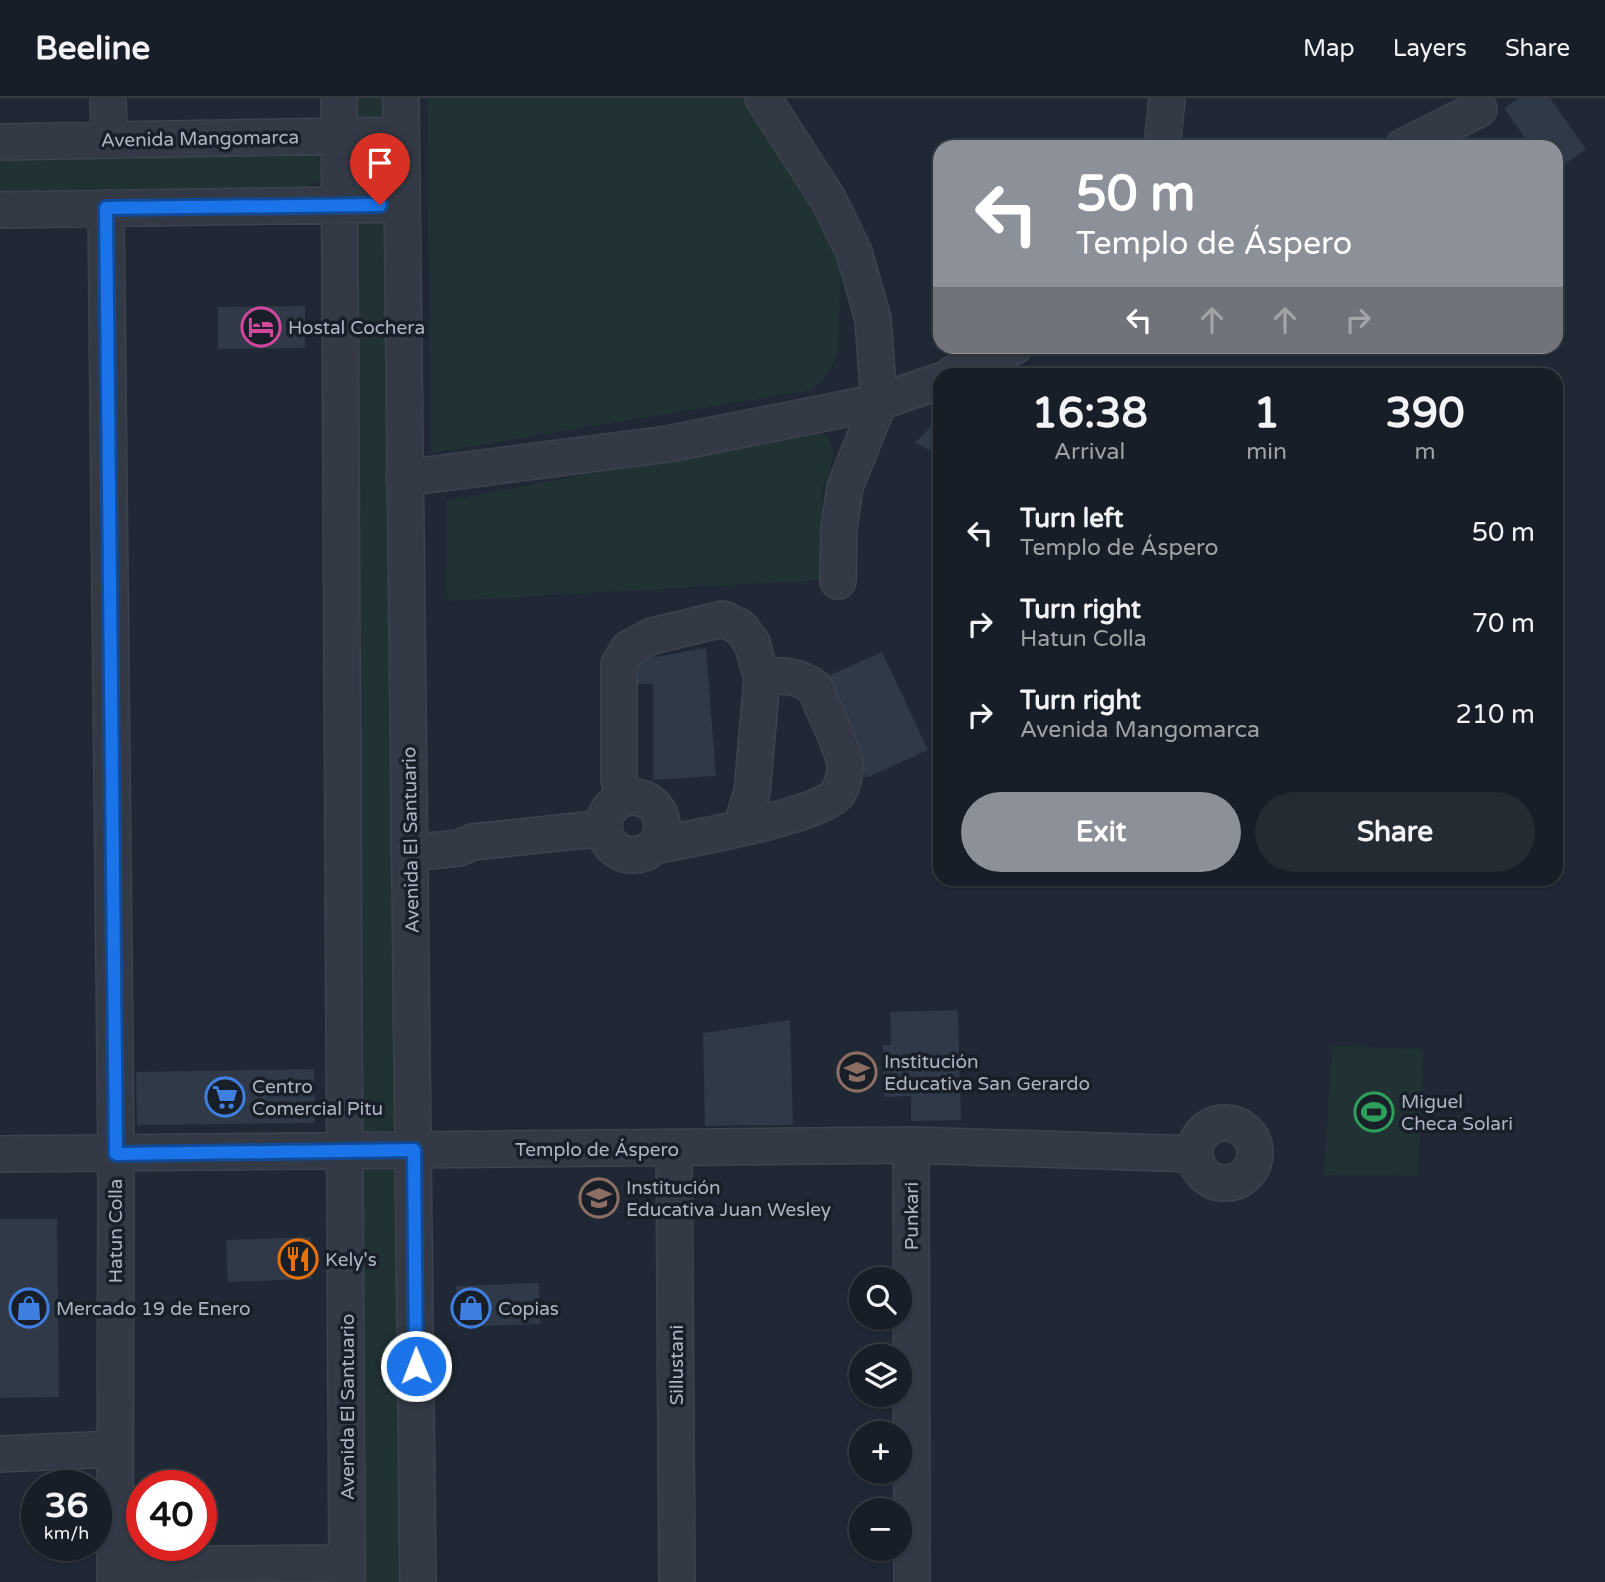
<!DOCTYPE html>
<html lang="en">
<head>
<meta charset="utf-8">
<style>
	body { margin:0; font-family:"Varela Round",sans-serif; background:#242b33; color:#f1f3f6; height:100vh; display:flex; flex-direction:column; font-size:26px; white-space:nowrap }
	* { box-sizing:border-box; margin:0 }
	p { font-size:23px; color:#9ea2a7 }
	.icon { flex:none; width:38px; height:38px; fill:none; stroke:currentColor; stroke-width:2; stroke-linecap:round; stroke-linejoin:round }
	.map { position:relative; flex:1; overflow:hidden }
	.details { position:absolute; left:933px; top:270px; width:630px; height:518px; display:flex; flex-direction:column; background:#171e27; border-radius:21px; box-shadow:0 2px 5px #0004,0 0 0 2px #363c44 }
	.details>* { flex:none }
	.top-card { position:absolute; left:933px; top:42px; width:630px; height:214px; border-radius:21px; box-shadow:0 2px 5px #0004,0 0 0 2px #363c44; background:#8c9099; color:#fff; overflow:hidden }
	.buttons { position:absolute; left:849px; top:1169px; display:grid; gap:14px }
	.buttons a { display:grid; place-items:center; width:63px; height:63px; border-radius:50%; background:#171e27; box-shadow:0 2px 5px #0004,0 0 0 2px #363c44; font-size:35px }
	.speed { position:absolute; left:21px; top:1372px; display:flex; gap:14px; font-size:35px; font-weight:700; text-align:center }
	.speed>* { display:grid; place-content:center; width:91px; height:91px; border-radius:50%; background:#171e27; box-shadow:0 2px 5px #0004,0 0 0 2px #363c44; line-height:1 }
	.speed small { font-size:18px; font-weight:400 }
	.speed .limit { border:10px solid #d22; background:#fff; color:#111 }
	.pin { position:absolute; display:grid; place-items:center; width:60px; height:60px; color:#fff; margin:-72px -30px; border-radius:50% 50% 50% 0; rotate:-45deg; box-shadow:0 0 7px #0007 }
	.pin .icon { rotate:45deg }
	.me { position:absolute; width:77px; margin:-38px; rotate:359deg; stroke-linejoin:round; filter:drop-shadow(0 0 5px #0008) }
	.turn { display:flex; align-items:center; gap:24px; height:147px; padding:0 28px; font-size:32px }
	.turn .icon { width:91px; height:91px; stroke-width:2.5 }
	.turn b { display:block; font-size:49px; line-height:60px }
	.lanes { display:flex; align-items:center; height:66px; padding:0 28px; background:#0003; justify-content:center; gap:35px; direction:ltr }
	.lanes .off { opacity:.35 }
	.eta { display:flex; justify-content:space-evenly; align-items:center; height:119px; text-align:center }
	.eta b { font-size:42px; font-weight:700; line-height:49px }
	.primary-button { display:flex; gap:14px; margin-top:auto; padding:14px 28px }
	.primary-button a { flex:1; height:80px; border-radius:42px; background:#8c9099; color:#fff; font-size:28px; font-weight:700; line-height:80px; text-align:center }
	.primary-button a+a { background:#242b33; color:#f1f3f6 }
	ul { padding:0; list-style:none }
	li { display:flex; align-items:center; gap:21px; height:91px; padding:0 28px }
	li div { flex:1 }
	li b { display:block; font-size:26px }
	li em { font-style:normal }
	header { display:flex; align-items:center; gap:42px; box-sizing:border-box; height:98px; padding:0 35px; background:#171e27; border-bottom:2px solid #363c44 }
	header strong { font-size:33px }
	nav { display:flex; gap:38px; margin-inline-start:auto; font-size:24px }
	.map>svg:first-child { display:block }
</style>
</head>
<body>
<header>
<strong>Beeline</strong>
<nav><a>Map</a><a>Layers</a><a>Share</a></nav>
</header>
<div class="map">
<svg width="1605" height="1484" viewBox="0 0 1605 1484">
	<rect width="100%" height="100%" fill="#1f2834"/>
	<!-- green -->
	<path fill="#213235" d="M 349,0 L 387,0 L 387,16 L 374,25 L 356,23 Z
		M 427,0 L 745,0 L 829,132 L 841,178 L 837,257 L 828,276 L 812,292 L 431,355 Z
		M 308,52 L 319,59 L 323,82 L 304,90 L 0,93 L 0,56 Z
		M 364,55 L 375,57 L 385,72 L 382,84 L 367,92 L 355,89 L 352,60 Z
		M 381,115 L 388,127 L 400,1026 L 387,1033 L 362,1034 L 351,125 Z
		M 809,334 L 822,334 L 828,339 L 834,358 L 822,392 L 822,482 L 447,503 L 446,403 Z
		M 1332,948 L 1423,951 L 1418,1078 L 1324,1077 Z
		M 386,1065 L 396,1074 L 399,1484 L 363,1484 L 359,1077 L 366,1067 Z"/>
	<!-- building -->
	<path fill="#2f3948" d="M 1519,0 L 1550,0 L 1586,51 L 1556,73 L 1556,49 L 1531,49 L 1504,10 Z
		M 305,208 L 305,250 L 218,251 L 218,209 Z
		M 940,319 L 940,357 L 915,345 Z
		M 706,550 L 716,678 L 653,682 L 653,586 L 626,586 L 627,564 Z
		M 882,554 L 928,652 L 866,680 L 821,581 Z
		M 958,912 L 961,1022 L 911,1023 L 911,998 L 884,999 L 883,947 L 891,947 L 890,914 Z
		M 790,922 L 793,1027 L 705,1028 L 703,935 Z
		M 314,971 L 315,1025 L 137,1027 L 136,974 Z
		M 0,1121 L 57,1121 L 59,1299 L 0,1300 Z
		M 311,1139 L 312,1181 L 228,1184 L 226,1142 Z
		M 539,1185 L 540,1226 L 457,1229 L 456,1188 Z"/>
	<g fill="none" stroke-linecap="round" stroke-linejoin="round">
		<!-- minor casing -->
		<g stroke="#3c434e" stroke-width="38">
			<path id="minor" d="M 108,0 L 109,42
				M 339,0 L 347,1484
				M 401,0 L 418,1484
				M 763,0 L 828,101 L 854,154 L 873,221 L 879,304 L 845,389 L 839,430 L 838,483
				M 0,44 L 401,37
				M 1162,49 L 1167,0
				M 1403,49 L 1479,11
				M 106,110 L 116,1056 L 115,1484
				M 0,112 L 402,106
				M 953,276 L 1015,248
				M 404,380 L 668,346 L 879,304 L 940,283
				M604 728a29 29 0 1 1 58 0a29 29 0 1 1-58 0Z
				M 624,700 L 619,682 L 619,566 L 628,551 L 652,538 L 723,521 L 740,529 L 752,545 L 762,581 L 752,694 L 741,730
				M 654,748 C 689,741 815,719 836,697 C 842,690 846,675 845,666 C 841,645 823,611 815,590 C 800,578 780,575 762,581
				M 410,755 L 459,750 L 473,744 L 604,730
				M1195 1055a30 30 0 1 1 60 0a30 30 0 1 1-60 0Z
				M 911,1047 L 912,1484
				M 674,1051 L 677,1484
				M 0,1056 L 911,1047 L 1195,1056
				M 0,1356 L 114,1351
				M 115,1467 L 347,1465"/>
		</g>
		<!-- minor -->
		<use href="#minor" stroke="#333a45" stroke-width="35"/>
	</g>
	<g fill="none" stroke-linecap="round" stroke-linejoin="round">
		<!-- route casing -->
		<g stroke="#114b97" stroke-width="18">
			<path id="route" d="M 380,107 L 106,110 L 116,1056 L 414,1052 L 416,1268"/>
		</g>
		<!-- route -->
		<use href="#route" stroke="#1a73e8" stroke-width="12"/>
	</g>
	<!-- icons -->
	<defs>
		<g id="hotel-ring" transform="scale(2.0125)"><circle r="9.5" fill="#181f29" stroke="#d1479c" stroke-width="1.5"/><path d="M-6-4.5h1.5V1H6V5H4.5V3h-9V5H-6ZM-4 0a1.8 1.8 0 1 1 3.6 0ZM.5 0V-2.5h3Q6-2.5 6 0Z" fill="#d1479c"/></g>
		<g id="school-ring" transform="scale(2.0125)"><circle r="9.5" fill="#181f29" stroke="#8d6e63" stroke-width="1.5"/><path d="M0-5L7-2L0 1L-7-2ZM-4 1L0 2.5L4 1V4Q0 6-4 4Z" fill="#8d6e63"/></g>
		<g id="supermarket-ring" transform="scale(2.0125)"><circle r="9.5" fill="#181f29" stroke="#3f7fe0" stroke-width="1.5"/><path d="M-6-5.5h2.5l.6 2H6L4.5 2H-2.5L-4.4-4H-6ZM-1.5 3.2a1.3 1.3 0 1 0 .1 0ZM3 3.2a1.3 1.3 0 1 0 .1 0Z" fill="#3f7fe0"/></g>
		<g id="stadium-ring" transform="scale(2.0125)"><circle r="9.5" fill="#181f29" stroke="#2e9e5b" stroke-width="1.5"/><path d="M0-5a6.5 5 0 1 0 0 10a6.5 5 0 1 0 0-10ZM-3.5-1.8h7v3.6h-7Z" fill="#2e9e5b"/></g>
		<g id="restaurant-ring" transform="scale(2.0125)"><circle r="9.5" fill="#181f29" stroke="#e8710a" stroke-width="1.5"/><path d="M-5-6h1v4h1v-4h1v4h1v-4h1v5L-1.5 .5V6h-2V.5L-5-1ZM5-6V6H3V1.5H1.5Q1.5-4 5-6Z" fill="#e8710a"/></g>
		<g id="shop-ring" transform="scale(2.0125)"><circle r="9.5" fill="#181f29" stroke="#3f7fe0" stroke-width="1.5"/><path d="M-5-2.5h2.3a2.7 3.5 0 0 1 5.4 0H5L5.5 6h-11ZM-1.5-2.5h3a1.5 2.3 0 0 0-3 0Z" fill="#3f7fe0"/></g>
	</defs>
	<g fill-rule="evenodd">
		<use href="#hotel-ring" x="261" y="229"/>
		<use href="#school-ring" x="857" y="974"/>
		<use href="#supermarket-ring" x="225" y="999"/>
		<use href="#stadium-ring" x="1374" y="1014"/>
		<use href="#school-ring" x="599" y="1100"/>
		<use href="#restaurant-ring" x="298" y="1161"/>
		<use href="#shop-ring" x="29" y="1210"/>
		<use href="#shop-ring" x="471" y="1210"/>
	</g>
	<g text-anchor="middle" stroke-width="7" stroke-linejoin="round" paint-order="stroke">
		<!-- street labels -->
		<g font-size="19" fill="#acb4c2" stroke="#181f29">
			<text transform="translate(200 40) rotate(-1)" y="7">Avenida Mangomarca</text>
			<text transform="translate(410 742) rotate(-91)" y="7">Avenida El Santuario</text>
			<text x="597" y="1058">Templo de Áspero</text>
			<text transform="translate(911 1118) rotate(-90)" y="7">Punkari</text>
			<text transform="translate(115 1133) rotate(-90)" y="7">Hatun Colla</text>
			<text transform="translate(676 1267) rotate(-90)" y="7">Sillustani</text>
			<text transform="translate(347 1309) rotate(-90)" y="7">Avenida El Santuario</text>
		</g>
		<!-- poi labels -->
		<g font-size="19" fill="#acb4c2" stroke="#181f29" text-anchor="start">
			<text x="288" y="236">Hostal Cochera</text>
			<text x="884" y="970">Institución<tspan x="884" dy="22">Educativa San Gerardo</tspan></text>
			<text x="252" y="995">Centro<tspan x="252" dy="22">Comercial Pitu</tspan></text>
			<text x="1401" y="1010">Miguel<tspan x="1401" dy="22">Checa Solari</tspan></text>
			<text x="626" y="1096">Institución<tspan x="626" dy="22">Educativa Juan Wesley</tspan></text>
			<text x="325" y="1168">Kely's</text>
			<text x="56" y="1217">Mercado 19 de Enero</text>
			<text x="498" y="1217">Copias</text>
		</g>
	</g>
</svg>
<div class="buttons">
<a><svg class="icon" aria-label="search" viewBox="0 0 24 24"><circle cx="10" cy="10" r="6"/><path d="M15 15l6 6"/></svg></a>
<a><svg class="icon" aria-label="layers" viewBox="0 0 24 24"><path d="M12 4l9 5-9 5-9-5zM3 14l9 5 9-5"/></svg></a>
<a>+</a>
<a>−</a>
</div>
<div class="speed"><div>36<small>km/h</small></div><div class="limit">40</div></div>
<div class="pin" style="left:380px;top:107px;background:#d93025"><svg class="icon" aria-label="arrive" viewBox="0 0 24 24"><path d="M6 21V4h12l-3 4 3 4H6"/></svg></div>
<svg class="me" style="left:416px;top:1268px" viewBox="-20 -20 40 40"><circle r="17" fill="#1a73e8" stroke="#fff" stroke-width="3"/><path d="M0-11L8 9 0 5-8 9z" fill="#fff"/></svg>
<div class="top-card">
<div class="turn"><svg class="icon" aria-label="left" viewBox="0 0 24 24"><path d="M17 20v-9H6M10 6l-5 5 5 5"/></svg><div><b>50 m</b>Templo de Áspero</div></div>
<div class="lanes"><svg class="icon" aria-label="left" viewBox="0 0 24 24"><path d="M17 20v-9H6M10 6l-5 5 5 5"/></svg><svg class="icon off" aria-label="ahead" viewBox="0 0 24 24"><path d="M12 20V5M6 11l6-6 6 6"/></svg><svg class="icon off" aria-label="ahead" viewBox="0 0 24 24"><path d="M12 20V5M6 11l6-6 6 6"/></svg><svg class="icon off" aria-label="right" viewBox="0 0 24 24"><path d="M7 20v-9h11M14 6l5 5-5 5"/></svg></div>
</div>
<section class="details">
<div class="eta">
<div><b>16:38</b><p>Arrival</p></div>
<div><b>1</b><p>min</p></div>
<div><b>390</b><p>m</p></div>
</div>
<ul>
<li><svg class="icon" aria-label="left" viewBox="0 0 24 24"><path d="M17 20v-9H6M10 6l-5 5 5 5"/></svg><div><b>Turn left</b><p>Templo de Áspero</p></div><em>50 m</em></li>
<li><svg class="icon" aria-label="right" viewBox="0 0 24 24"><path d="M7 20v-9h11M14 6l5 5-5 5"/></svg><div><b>Turn right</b><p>Hatun Colla</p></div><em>70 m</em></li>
<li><svg class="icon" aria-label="right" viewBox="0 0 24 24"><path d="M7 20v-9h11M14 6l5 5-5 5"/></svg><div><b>Turn right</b><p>Avenida Mangomarca</p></div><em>210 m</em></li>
</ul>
<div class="primary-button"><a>Exit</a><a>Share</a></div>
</section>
</div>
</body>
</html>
